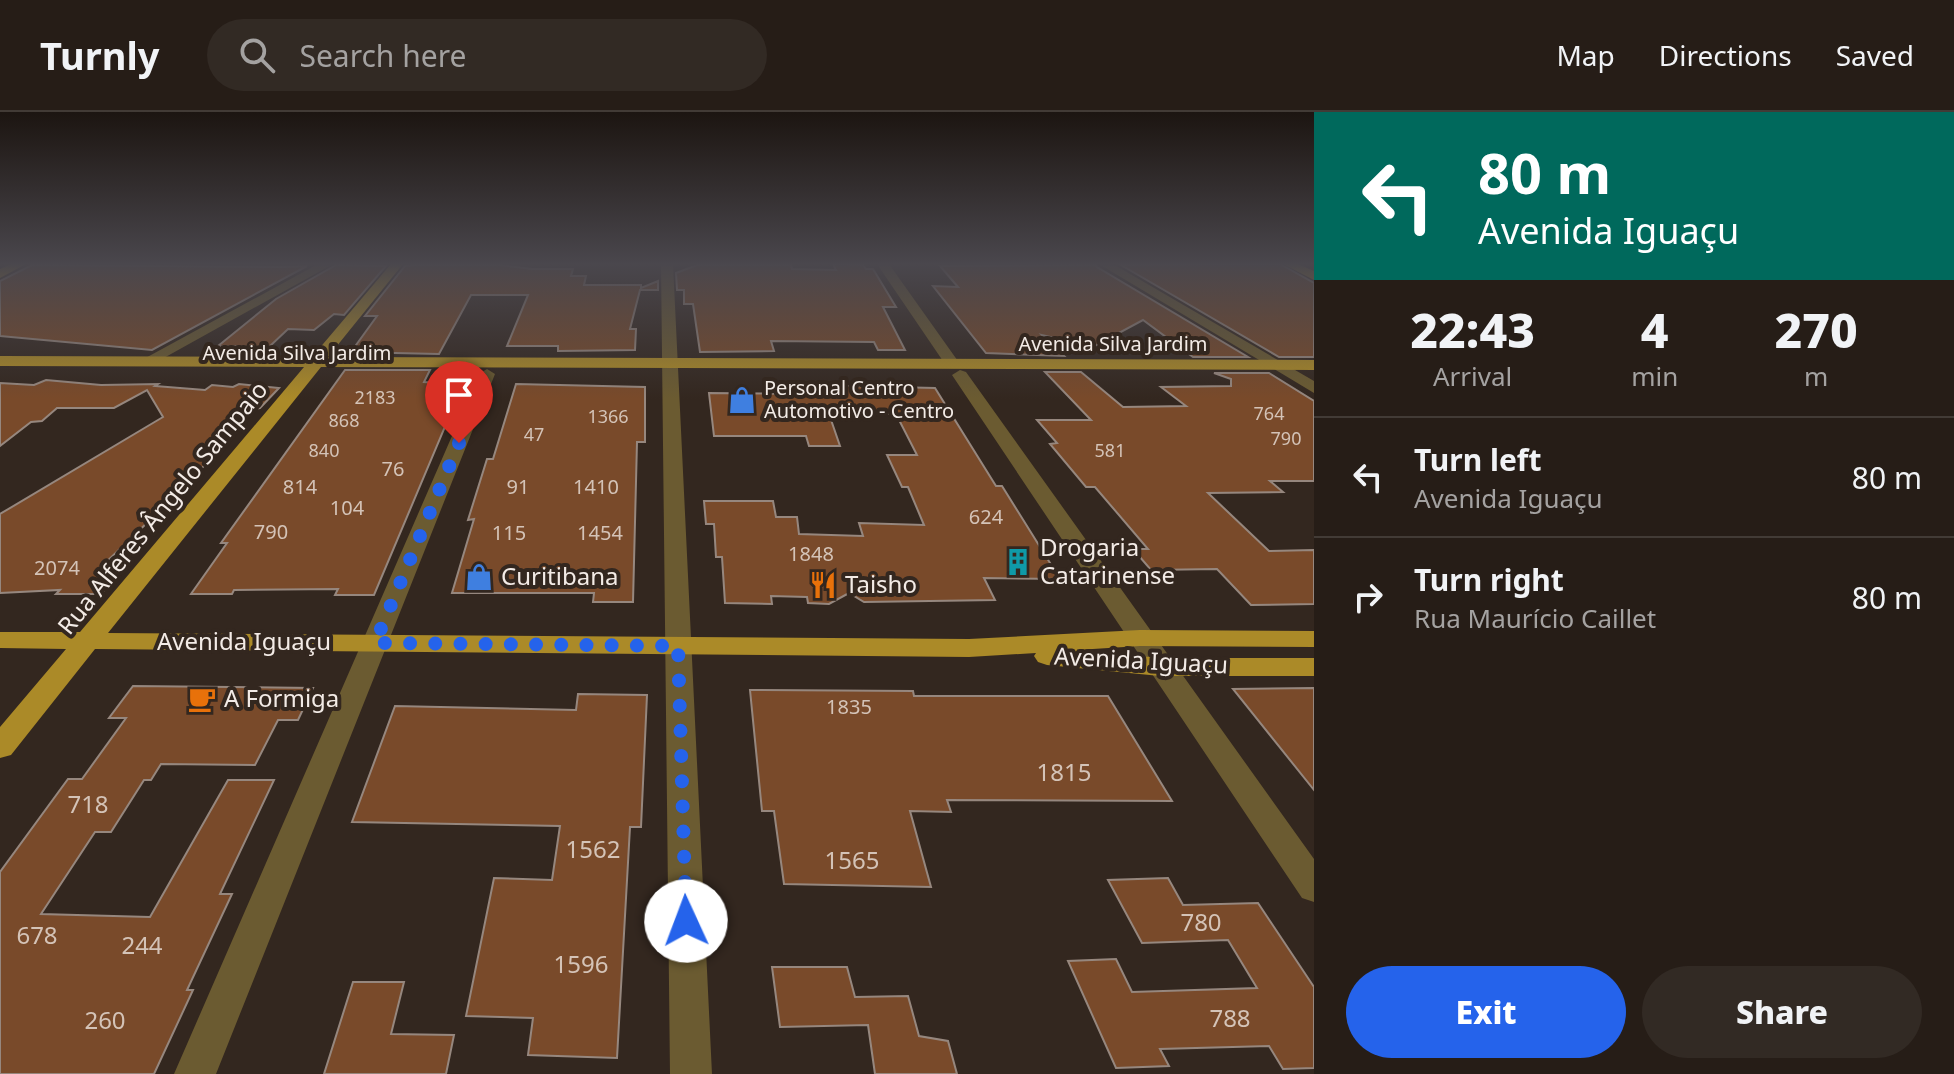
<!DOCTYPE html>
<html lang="en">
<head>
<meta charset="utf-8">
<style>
	body { margin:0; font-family:"Noto Sans",sans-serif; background:#322a24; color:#f1f3f6; height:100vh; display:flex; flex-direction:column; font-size:30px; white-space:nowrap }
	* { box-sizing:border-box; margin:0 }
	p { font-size:26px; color:#a4a2a1 }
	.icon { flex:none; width:44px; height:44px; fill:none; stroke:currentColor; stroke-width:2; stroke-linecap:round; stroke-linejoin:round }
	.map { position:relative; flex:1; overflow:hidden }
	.details { display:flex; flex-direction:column; background:#261d17; width:640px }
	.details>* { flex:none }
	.banner { background:#00695c; color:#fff; overflow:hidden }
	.pin { position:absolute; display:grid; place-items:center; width:68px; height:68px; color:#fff; margin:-82px -34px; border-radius:50% 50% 50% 0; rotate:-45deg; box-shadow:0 0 8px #0007 }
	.pin .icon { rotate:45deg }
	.me { position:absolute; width:88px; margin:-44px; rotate:358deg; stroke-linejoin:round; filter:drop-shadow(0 0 6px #0008) }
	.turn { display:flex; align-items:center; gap:28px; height:168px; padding:0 32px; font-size:36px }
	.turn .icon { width:104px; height:104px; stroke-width:2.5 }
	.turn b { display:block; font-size:56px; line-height:68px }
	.eta { display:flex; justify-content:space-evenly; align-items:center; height:136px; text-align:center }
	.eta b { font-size:48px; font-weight:800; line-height:56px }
	.button { display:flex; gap:16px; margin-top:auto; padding:16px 32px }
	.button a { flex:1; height:92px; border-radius:48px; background:#2563eb; color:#fff; font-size:32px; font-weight:800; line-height:92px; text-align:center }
	.button a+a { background:#322a24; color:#f1f3f6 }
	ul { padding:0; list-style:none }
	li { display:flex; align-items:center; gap:24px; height:120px; padding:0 32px; border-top:2px solid #423b36 }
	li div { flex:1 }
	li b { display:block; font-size:30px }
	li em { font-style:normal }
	header { display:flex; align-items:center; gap:48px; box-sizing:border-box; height:112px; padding:0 40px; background:#261d17; border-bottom:2px solid #423b36 }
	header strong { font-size:38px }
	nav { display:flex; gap:44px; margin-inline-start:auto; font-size:28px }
	.search { width:560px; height:72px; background:#322a24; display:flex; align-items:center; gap:20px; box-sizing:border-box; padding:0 28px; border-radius:44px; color:#a4a2a1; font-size:30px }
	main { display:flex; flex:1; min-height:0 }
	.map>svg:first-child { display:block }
</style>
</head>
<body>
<header>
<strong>Turnly</strong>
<div class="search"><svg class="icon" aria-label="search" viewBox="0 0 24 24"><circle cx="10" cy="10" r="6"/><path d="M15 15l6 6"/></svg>Search here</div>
<nav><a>Map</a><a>Directions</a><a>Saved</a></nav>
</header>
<main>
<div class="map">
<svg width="1314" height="962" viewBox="0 0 1314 962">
	<rect width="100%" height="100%" fill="#33271f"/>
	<!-- building -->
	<path fill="#794a2a" stroke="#96877e" stroke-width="2" d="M 833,152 L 863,153 L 866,157 L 873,157 L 896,195 L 883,195 L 905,238 L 878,238 L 874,230 L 771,229 L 774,239 L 700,240 L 693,192 L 684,192 L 684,178 L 677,178 L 676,161 L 697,153 L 791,153 L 792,157 L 836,158 Z
		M 1280,152 L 1314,171 L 1314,245 L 1279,245 L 1121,153 Z
		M 32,153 L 280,155 L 307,154 L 152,238 L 0,224 L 0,169 Z
		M 336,153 L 386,154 L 344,203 L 334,202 L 314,218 L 288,217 L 269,235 L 218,234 L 276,187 Z
		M 414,153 L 500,153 L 532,157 L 573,157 L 571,164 L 586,164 L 584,173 L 641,173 L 641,176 L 658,169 L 658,178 L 640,178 L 630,217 L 636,217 L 635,238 L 558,239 L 558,234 L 507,234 L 528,183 L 471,183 L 439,242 L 351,240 L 377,204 L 365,204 L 405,154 Z
		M 1096,153 L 1097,155 L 1248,245 L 1193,245 L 1143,208 L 1093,235 L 1042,223 L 1064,244 L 986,241 L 933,174 L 958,175 L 940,154 Z
		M 345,258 L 430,258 L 424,270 L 463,272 L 374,483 L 335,483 L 338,477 L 234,478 L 232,482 L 191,482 L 227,431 L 221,431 Z
		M 1045,260 L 1081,260 L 1123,295 L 1186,294 L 1161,275 L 1231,274 L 1231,267 L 1214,261 L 1269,261 L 1314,289 L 1314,369 L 1270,369 L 1283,380 L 1208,381 L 1269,439 L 1314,438 L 1314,492 L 1251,493 L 1217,457 L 1151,458 L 1133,437 L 1148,437 L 1095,375 L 1086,375 L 1050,332 L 1057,331 L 1037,308 L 1091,308 Z
		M 46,268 L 101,273 L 158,272 L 155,274 L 205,278 L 212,273 L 233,275 L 239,272 L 279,276 L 260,296 L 254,297 L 157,407 L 151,407 L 96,460 L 119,459 L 101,482 L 56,482 L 60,478 L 0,481 L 0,402 L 163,305 L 147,278 L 114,296 L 57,296 L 42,309 L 31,310 L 0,334 L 0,271 L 34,273 Z
		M 516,272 L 645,275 L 645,330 L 637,330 L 633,490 L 593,490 L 594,481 L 452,481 L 474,407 L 468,408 L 487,347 L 493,347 Z
		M 807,273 L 935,276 L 996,374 L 1002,374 L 1060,467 L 984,466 L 995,488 L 864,490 L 849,481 L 829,492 L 808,491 L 807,485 L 771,484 L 772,492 L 725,491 L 722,445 L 716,445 L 714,412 L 706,412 L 704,389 L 773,389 L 776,405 L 797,405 L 799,422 L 863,424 L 859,411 L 924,413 L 908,375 L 902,375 L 887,343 L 917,343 L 896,302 L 829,302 L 840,334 L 809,334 L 806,324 L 714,324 L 709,281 L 801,282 L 810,281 Z
		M 133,574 L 313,576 L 298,608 L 278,608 L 255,653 L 161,652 L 151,668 L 144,668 L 111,720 L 95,720 L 41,802 L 150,805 L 228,668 L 274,668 L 220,782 L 232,782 L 187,878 L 193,878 L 154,962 L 0,962 L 0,760 L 68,667 L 82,667 L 126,606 L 109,606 Z
		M 1314,576 L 1314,678 L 1233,577 Z
		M 750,578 L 913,579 L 914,584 L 1108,584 L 1172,689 L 947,688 L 951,700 L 910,699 L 931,775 L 784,772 L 774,699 L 762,699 Z
		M 578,582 L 647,583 L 641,715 L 630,715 L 617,946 L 528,943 L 533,906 L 466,904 L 494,766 L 552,768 L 560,714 L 352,710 L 395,594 L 576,598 Z
		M 1168,766 L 1183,793 L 1258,791 L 1314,875 L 1314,956 L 1283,957 L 1269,934 L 1160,937 L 1169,954 L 1116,956 L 1068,849 L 1116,847 L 1132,880 L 1257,876 L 1228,828 L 1142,831 L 1108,768 Z
		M 772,855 L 847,855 L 855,885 L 908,884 L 919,924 L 948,929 L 957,962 L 875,962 L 868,913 L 780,915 Z
		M 353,870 L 404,870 L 391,922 L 454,923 L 446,962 L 324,962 Z"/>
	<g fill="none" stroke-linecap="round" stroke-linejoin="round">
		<!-- minor -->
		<path fill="#6b5b31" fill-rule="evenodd" d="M 318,152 L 333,152 L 153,252 L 143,252 L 140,249 Z
			M 661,152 L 673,152 L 712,962 L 670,962 Z
			M 877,152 L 889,152 L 960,252 L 957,255 L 947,255 Z
			M 1099,152 L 1113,152 L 1314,269 L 1314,281 Z
			M 487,257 L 495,262 L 216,962 L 174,962 L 479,262 Z
			M 960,258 L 966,260 L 1314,747 L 1314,790 L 1302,786 L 952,263 Z"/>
		<!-- major -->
		<path fill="#ab8a28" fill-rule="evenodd" d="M 11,152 L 26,152 L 0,166 L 0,157 Z
			M 391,152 L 403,152 L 328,245 L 1314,248 L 1314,258 L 321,255 L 108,521 L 969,527 L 1140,518 L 1314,519 L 1314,535 L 1140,534 L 1077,538 L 1160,546 L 1314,546 L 1314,564 L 1160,564 L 1047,553 L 1038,550 L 1034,544 L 1036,541 L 969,545 L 95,537 L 11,643 L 0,646 L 0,615 L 66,537 L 0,536 L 0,520 L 80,520 L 304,255 L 0,254 L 0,244 L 312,245 Z
			M 1283,152 L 1298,152 L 1314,159 L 1314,168 Z"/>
	</g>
	<!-- sky -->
	<linearGradient id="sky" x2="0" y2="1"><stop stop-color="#1c1511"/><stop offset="0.53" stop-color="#4a474d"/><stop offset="1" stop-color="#4a474d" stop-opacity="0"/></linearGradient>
	<rect width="1314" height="287" fill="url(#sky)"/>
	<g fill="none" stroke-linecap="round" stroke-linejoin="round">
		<!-- route -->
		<path stroke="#2563eb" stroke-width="14" stroke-dasharray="0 25.2" d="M 459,331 L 375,531 L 678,534 L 686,809"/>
	</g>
	<!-- icons -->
	<defs>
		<g id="shop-bare" transform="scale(2.16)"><path d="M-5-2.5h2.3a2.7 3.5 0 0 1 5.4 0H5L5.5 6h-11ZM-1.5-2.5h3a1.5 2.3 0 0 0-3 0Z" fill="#3f7fe0" stroke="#33271f" stroke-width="2.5" paint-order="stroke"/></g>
		<g id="building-bare" transform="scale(2.16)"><path d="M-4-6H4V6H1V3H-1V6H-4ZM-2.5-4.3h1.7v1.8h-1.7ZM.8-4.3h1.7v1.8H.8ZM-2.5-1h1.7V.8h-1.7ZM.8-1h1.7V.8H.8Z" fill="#0f9aa8" stroke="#33271f" stroke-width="2.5" paint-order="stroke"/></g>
		<g id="restaurant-bare" transform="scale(2.16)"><path d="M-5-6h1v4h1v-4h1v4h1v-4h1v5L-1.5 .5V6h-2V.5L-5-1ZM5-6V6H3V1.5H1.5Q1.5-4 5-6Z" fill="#e8710a" stroke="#33271f" stroke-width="2.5" paint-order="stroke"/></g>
		<g id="cafe-bare" transform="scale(2.16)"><path d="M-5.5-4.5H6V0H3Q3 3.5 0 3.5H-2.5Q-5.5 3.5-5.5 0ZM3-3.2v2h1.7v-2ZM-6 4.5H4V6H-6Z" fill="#e8710a" stroke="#33271f" stroke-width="2.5" paint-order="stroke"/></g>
	</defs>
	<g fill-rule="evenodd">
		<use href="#shop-bare" x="742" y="288"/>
		<use href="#building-bare" x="1018" y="450"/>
		<use href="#shop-bare" x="479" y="465"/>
		<use href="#restaurant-bare" x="823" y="473"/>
		<use href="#cafe-bare" x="202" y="587"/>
	</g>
	<g text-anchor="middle" stroke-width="8" stroke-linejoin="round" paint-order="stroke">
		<!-- far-number labels -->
		<g font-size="18" fill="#d4c3b7">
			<text x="375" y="292">2183</text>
			<text x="1269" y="308">764</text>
			<text x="608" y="311">1366</text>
			<text x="344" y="315">868</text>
			<text x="534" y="329">47</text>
			<text x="1286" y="333">790</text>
			<text x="324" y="345">840</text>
			<text x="1110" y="345">581</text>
		</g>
		<!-- far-street labels -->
		<g font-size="20" fill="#f3ebe6" stroke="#33271f">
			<text x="1113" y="239">Avenida Silva Jardim</text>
			<text x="297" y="248">Avenida Silva Jardim</text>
		</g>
		<!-- far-poi labels -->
		<g font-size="20" fill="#f3ebe6" stroke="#33271f" text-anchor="start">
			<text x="764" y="283">Personal Centro<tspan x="764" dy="23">Automotivo - Centro</tspan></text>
		</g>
		<!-- number labels -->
		<g font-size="20" fill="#d4c3b7">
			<text x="393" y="364">76</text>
			<text x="300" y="382">814</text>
			<text x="518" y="382">91</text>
			<text x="596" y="382">1410</text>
			<text x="347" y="403">104</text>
			<text x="986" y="412">624</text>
			<text x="271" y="427">790</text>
			<text x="509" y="428">115</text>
			<text x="600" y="428">1454</text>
			<text x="811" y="449">1848</text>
			<text x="57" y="463">2074</text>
			<text x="849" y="602">1835</text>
		</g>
		<!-- street labels -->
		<g font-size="24" fill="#f3ebe6" stroke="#33271f">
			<text transform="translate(163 396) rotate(-51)" y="8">Rua Alferes Ângelo Sampaio</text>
			<text x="244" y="538">Avenida Iguaçu</text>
			<text transform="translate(1141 549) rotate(3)" y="8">Avenida Iguaçu</text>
		</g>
		<!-- poi labels -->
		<g font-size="24" fill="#f3ebe6" stroke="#33271f" text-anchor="start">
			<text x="1040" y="444">Drogaria<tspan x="1040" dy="28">Catarinense</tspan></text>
			<text x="501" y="473">Curitibana</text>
			<text x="845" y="481">Taisho</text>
			<text x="224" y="595">A Formiga</text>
		</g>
		<!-- near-number labels -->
		<g font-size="24" fill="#d4c3b7">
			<text x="1064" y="669">1815</text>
			<text x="88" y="701">718</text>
			<text x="593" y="746">1562</text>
			<text x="852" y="757">1565</text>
			<text x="1201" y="819">780</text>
			<text x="37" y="832">678</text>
			<text x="142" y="842">244</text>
			<text x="581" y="861">1596</text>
			<text x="1230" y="915">788</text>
			<text x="105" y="917">260</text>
		</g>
	</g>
</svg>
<div class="pin" style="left:459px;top:331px;background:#d93025"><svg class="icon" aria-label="arrive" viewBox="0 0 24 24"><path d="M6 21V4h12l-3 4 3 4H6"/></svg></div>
<svg class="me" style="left:686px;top:809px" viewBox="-20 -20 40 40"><circle r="19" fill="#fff"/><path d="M0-13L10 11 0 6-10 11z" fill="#2563eb"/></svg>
</div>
<section class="details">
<div class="banner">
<div class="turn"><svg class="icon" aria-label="left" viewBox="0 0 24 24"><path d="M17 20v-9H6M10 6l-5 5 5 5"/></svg><div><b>80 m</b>Avenida Iguaçu</div></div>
</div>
<div class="eta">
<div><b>22:43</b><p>Arrival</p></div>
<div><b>4</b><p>min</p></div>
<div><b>270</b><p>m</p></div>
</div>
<ul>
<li><svg class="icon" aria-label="left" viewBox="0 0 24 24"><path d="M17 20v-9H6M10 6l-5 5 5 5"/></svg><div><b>Turn left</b><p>Avenida Iguaçu</p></div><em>80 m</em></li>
<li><svg class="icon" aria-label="right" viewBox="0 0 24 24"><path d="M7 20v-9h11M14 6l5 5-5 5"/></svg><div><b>Turn right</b><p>Rua Maurício Caillet</p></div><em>80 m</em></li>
</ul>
<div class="button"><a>Exit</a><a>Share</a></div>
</section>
</main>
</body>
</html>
